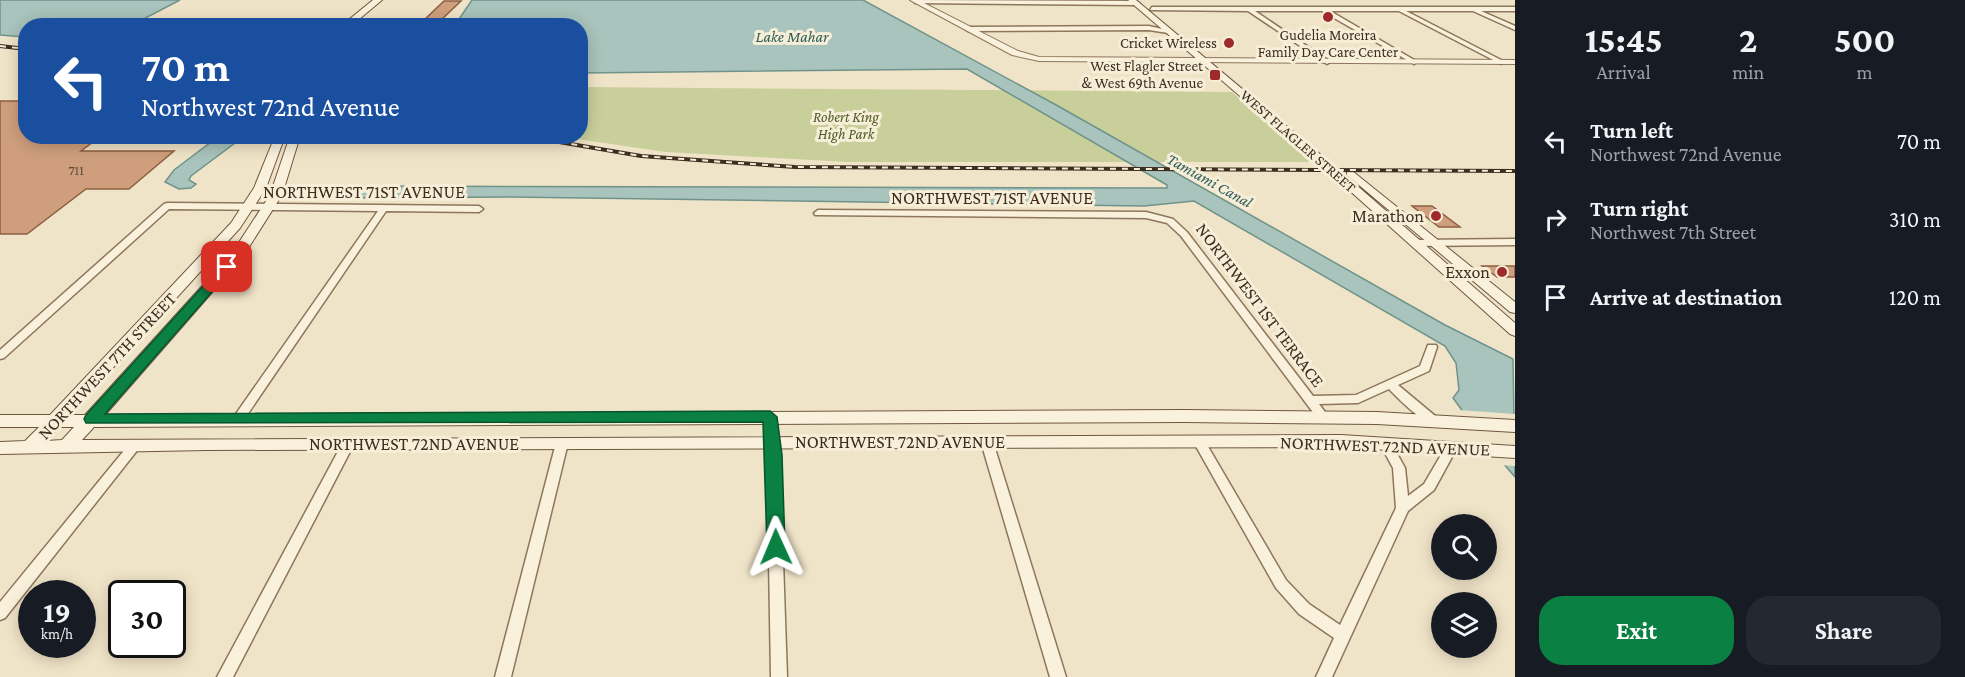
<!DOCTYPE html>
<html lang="en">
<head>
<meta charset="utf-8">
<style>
	body { margin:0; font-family:"Crimson Pro",serif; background:#242831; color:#f1f3f6; height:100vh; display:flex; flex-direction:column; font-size:22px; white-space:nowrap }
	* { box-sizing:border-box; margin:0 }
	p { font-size:20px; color:#9ea1a6 }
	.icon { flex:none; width:33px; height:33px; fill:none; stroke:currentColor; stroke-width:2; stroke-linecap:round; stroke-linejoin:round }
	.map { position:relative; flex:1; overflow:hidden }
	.panel { display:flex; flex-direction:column; background:#171b24; width:450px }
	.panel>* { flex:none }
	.guide { position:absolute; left:18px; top:18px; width:570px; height:126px; border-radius:24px; box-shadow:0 3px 15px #0003; background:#1a4fa0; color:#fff; overflow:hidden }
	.fabs { position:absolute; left:1431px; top:514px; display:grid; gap:12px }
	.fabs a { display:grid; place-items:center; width:66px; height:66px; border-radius:50%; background:#171b24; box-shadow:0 3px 15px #0003; font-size:30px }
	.speed { position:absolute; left:18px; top:580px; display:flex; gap:12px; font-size:30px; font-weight:700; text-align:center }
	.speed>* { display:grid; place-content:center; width:78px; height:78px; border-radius:50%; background:#171b24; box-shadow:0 3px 15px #0003; line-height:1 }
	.speed small { font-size:15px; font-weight:400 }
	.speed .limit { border:3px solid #111; border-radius:9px; background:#fff; color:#111 }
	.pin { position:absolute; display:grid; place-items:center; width:51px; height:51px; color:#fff; margin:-26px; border-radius:12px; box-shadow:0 3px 9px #0006 }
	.me { position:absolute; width:66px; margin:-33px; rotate:359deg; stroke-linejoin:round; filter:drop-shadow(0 0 4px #0008) }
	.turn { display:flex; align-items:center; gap:21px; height:126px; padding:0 24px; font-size:27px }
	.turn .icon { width:78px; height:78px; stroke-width:2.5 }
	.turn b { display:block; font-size:42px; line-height:51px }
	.eta { display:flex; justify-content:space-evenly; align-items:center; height:102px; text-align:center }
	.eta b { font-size:36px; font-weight:700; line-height:42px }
	.action { display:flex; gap:12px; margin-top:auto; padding:12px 24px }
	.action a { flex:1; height:69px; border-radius:24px; background:#0b8043; color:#fff; font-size:24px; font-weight:700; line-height:69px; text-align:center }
	.action a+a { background:#242831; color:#f1f3f6 }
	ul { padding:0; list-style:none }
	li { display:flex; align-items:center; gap:18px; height:78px; padding:0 24px }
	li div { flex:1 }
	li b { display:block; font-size:22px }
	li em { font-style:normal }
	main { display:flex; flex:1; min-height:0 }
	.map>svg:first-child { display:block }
</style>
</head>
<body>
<main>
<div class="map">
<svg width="1515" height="677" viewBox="0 0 1515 677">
	<rect width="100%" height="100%" fill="#f0e4c8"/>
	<!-- green -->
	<path fill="#c9cf9b" d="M 581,87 L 1232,92 L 1313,162 L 847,162 L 666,152 L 563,137 L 580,136 Z"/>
	<!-- water -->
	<path fill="#a9c4bc" stroke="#6f938a" stroke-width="1.5" d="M 0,0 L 180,0 L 132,25 L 26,26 L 25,37 L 0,35 Z
		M 472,0 L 863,0 L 1058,106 L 1445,325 L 1513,359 L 1515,477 L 1485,442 L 1453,398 L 1459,390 L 1456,363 L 1445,346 L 1194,201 L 1144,206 L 511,197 L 342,198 L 341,192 L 354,186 L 1167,188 L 1167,185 L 967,69 L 581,73 L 580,26 L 455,25 Z
		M 219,136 L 243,137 L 191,176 L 189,180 L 196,184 L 191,188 L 179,189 L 165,182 L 174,170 Z"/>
	<!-- pier -->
	<path fill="#f0e4c8" d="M 1458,410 L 1515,414 L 1515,466 L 1500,465 Z"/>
	<!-- building -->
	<path fill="#cf9f7d" stroke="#8d5f41" stroke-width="1.5" d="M 444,1 L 461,1 L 440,21 L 423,21 Z
		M 0,101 L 26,101 L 26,136 L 101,136 L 81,151 L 174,151 L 129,189 L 86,189 L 27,234 L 0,234 Z
		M 1412,206 L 1432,206 L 1460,227 L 1439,227 Z
		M 1482,266 L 1515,266 L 1515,277 L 1497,277 Z"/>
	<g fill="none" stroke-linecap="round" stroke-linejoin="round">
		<!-- minor casing -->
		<g stroke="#8d765c" stroke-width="3">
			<path id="minor" d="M 913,0 L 1136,1 L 1139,3 L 1136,5 L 915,3 Z
				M 1152,7 L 1515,7 L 1515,11 L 1481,11 L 1515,26 L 1515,30 L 1473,11 L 1406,11 L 1503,61 L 1504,62 L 1501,64 L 1399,11 L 1330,11 L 1416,61 L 1417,62 L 1414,64 L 1322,11 L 1255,11 L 1329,61 L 1330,62 L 1327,64 L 1248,11 L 1150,10 Z
				M 1149,26 L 1171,31 L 1168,33 L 1149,30 L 968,31 L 965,29 L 968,27 Z
				M 167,203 L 479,206 L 483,209 L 479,212 L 386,211 L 243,421 L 235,421 L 233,418 L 378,211 L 169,209 L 4,358 L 0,359 L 0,350 L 164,204 Z
				M 818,210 L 1146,212 L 1173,219 L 1187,232 L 1313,396 L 1356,395 L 1420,366 L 1428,345 L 1436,345 L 1437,347 L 1429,371 L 1398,385 L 1440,420 L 1438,423 C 1424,426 1399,399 1389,389 L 1358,403 L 1319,404 L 1328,416 L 1326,419 L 1318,419 L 1181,236 L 1167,223 L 1146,218 L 815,215 L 814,213 Z
				M 1515,239 L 1515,245 L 1415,246 L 1411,243 L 1415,240 Z
				M 1199,437 L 1203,438 L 1286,580 L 1309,604 L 1340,625 L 1396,508 L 1393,468 L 1379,442 L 1381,439 L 1389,439 L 1405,468 L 1408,496 L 1424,484 L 1448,443 L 1456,443 L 1458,446 L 1434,490 L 1408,511 L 1332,677 L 1316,677 L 1334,638 L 1299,614 L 1276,588 L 1193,441 L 1195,438 Z
				M 987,438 L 991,439 L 993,442 L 1066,677 L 1050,677 L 981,442 L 983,439 Z
				M 562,439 L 566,440 L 568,443 L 511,677 L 495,677 L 556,443 L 558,440 Z
				M 773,439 L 777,440 L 779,443 L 787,677 L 771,677 L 767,443 L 769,440 Z
				M 348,440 L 352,441 L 354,444 L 233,677 L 217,677 L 342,444 L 344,441 Z
				M 135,441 L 139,442 L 141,445 L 139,448 L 5,618 L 0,620 L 0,602 L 131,442 Z"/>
		</g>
		<!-- tertiary casing -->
		<g stroke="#8d765c" stroke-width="2">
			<path id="tertiary" d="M 910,0 L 918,0 L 1018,51 L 1039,57 L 1515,60 L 1515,64 L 1039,61 L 1012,55 Z"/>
		</g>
		<!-- secondary casing -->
		<g stroke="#6f573f" stroke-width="2">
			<path id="secondary" d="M 373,0 L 382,0 L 351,26 L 341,26 Z
				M 1128,0 L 1136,0 L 1339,170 L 1515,323 L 1515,336 L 1510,334 L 1331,174 Z
				M 275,136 L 285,136 L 266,188 L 240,228 L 70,415 L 85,415 L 232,253 L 270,195 L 290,136 L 300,136 L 282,195 L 242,258 L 105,415 L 1184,410 L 1377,412 L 1515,420 L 1515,432 L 1377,424 L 1184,422 L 94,427 L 82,440 L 1341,435 L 1515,446 L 1515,458 L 1341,447 L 207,450 L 0,454 L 0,442 L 25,441 L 39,427 L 0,427 L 0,415 L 50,415 L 231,223 L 254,188 ZM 59,427 L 74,427 L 62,440 L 46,441 Z
				M 1351,170 L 1515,302 L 1515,313 L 1510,312 L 1347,175 L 1347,171 Z"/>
		</g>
		<!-- minor -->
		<use href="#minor" fill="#faf1dc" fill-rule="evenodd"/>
		<!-- tertiary -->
		<use href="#tertiary" fill="#faf1dc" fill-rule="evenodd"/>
		<!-- secondary -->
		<use href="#secondary" fill="#faf1dc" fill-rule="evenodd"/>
		<!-- rail casing -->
		<g stroke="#3d2e20" stroke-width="4">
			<path id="rail" d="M 0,46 L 26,49
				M 524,136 L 641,156 L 795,167 L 1515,171"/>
		</g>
		<!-- rail -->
		<use href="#rail" stroke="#f7eed8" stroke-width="2" stroke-dasharray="6" stroke-linecap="butt"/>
	</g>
	<!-- route -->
	<path fill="#0b8043" stroke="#07532c" stroke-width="1.5" d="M 227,263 L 232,264 L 232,269 L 105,414 L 770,411 L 777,417 L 782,455 L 785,547 L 782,552 L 776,554 L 769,552 L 767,547 L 763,422 L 86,423 L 84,419 L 86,415 L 223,264 Z"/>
	<!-- markers -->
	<g fill="#9e2a2b" stroke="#f7eed8" stroke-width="2">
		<circle cx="1328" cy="17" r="6"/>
		<circle cx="1229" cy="43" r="6"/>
		<rect x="1209" y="69" width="12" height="12" rx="3"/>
		<circle cx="1436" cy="216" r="6"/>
		<circle cx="1502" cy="272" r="6"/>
	</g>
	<g text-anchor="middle" stroke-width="6" stroke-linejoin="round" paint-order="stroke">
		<!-- far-number labels -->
		<g font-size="14" fill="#624a37">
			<text x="76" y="175">711</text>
		</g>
		<!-- far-poi labels -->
		<g font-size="15" fill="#3d2e20" stroke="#f7eed8" text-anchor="end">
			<text x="1328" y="40" text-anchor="middle">Gudelia Moreira<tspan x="1328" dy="17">Family Day Care Center</tspan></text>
			<text x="1217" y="48">Cricket Wireless</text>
			<text x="1203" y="71">West Flagler Street<tspan x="1203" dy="17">&amp; West 69th Avenue</tspan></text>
		</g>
		<!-- far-park labels -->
		<g font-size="15" font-style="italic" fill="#4d5a26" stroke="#f7eed8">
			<text x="846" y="122">Robert King<tspan x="846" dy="17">High Park</tspan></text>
		</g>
		<!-- far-street labels -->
		<g font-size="15" fill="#3d2e20" stroke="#f7eed8">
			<text transform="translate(1298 141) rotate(41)" y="5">WEST FLAGLER STREET</text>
		</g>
		<!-- far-water labels -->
		<g font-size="16" font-style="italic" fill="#2f5d5a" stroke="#f7eed8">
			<text x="792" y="42">Lake Mahar</text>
			<text transform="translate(1210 180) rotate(29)" y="6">Tamiami Canal</text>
		</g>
		<!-- street labels -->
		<g font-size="18" fill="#3d2e20" stroke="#f7eed8">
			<text x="364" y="198">NORTHWEST 71ST AVENUE</text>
			<text x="992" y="204">NORTHWEST 71ST AVENUE</text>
			<text transform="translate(1260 305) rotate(53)" y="6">NORTHWEST 1ST TERRACE</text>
			<text transform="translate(107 366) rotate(-47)" y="6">NORTHWEST 7TH STREET</text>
			<text x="900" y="448">NORTHWEST 72ND AVENUE</text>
			<text x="414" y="450">NORTHWEST 72ND AVENUE</text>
			<text transform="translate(1385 446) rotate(2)" y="6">NORTHWEST 72ND AVENUE</text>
		</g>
		<!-- poi labels -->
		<g font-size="18" fill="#3d2e20" stroke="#f7eed8" text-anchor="end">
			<text x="1424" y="222">Marathon</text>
			<text x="1490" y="278">Exxon</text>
		</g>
	</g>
</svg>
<div class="fabs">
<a><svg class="icon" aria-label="search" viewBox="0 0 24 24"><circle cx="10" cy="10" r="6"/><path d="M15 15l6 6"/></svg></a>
<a><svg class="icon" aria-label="layers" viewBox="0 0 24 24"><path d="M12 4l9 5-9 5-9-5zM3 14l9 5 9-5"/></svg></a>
</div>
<div class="speed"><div>19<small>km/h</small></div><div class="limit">30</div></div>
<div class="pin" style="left:227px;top:267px;background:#d93025"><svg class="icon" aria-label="arrive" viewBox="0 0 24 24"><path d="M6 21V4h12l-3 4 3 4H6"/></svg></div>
<svg class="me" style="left:776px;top:547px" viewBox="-20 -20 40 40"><path d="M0-17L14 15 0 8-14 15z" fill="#0b8043" stroke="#fff" stroke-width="4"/></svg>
<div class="guide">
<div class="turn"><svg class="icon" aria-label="left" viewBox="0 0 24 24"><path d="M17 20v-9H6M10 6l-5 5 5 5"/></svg><div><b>70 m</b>Northwest 72nd Avenue</div></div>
</div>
</div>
<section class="panel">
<div class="eta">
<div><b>15:45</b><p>Arrival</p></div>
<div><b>2</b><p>min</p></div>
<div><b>500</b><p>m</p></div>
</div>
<ul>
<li><svg class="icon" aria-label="left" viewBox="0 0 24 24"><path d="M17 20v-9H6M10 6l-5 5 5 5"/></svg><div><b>Turn left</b><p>Northwest 72nd Avenue</p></div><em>70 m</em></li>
<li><svg class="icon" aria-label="right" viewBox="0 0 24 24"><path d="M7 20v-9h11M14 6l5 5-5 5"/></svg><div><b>Turn right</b><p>Northwest 7th Street</p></div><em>310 m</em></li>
<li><svg class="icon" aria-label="arrive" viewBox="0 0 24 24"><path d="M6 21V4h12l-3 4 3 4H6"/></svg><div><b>Arrive at destination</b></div><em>120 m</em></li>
</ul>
<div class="action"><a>Exit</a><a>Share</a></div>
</section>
</main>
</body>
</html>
